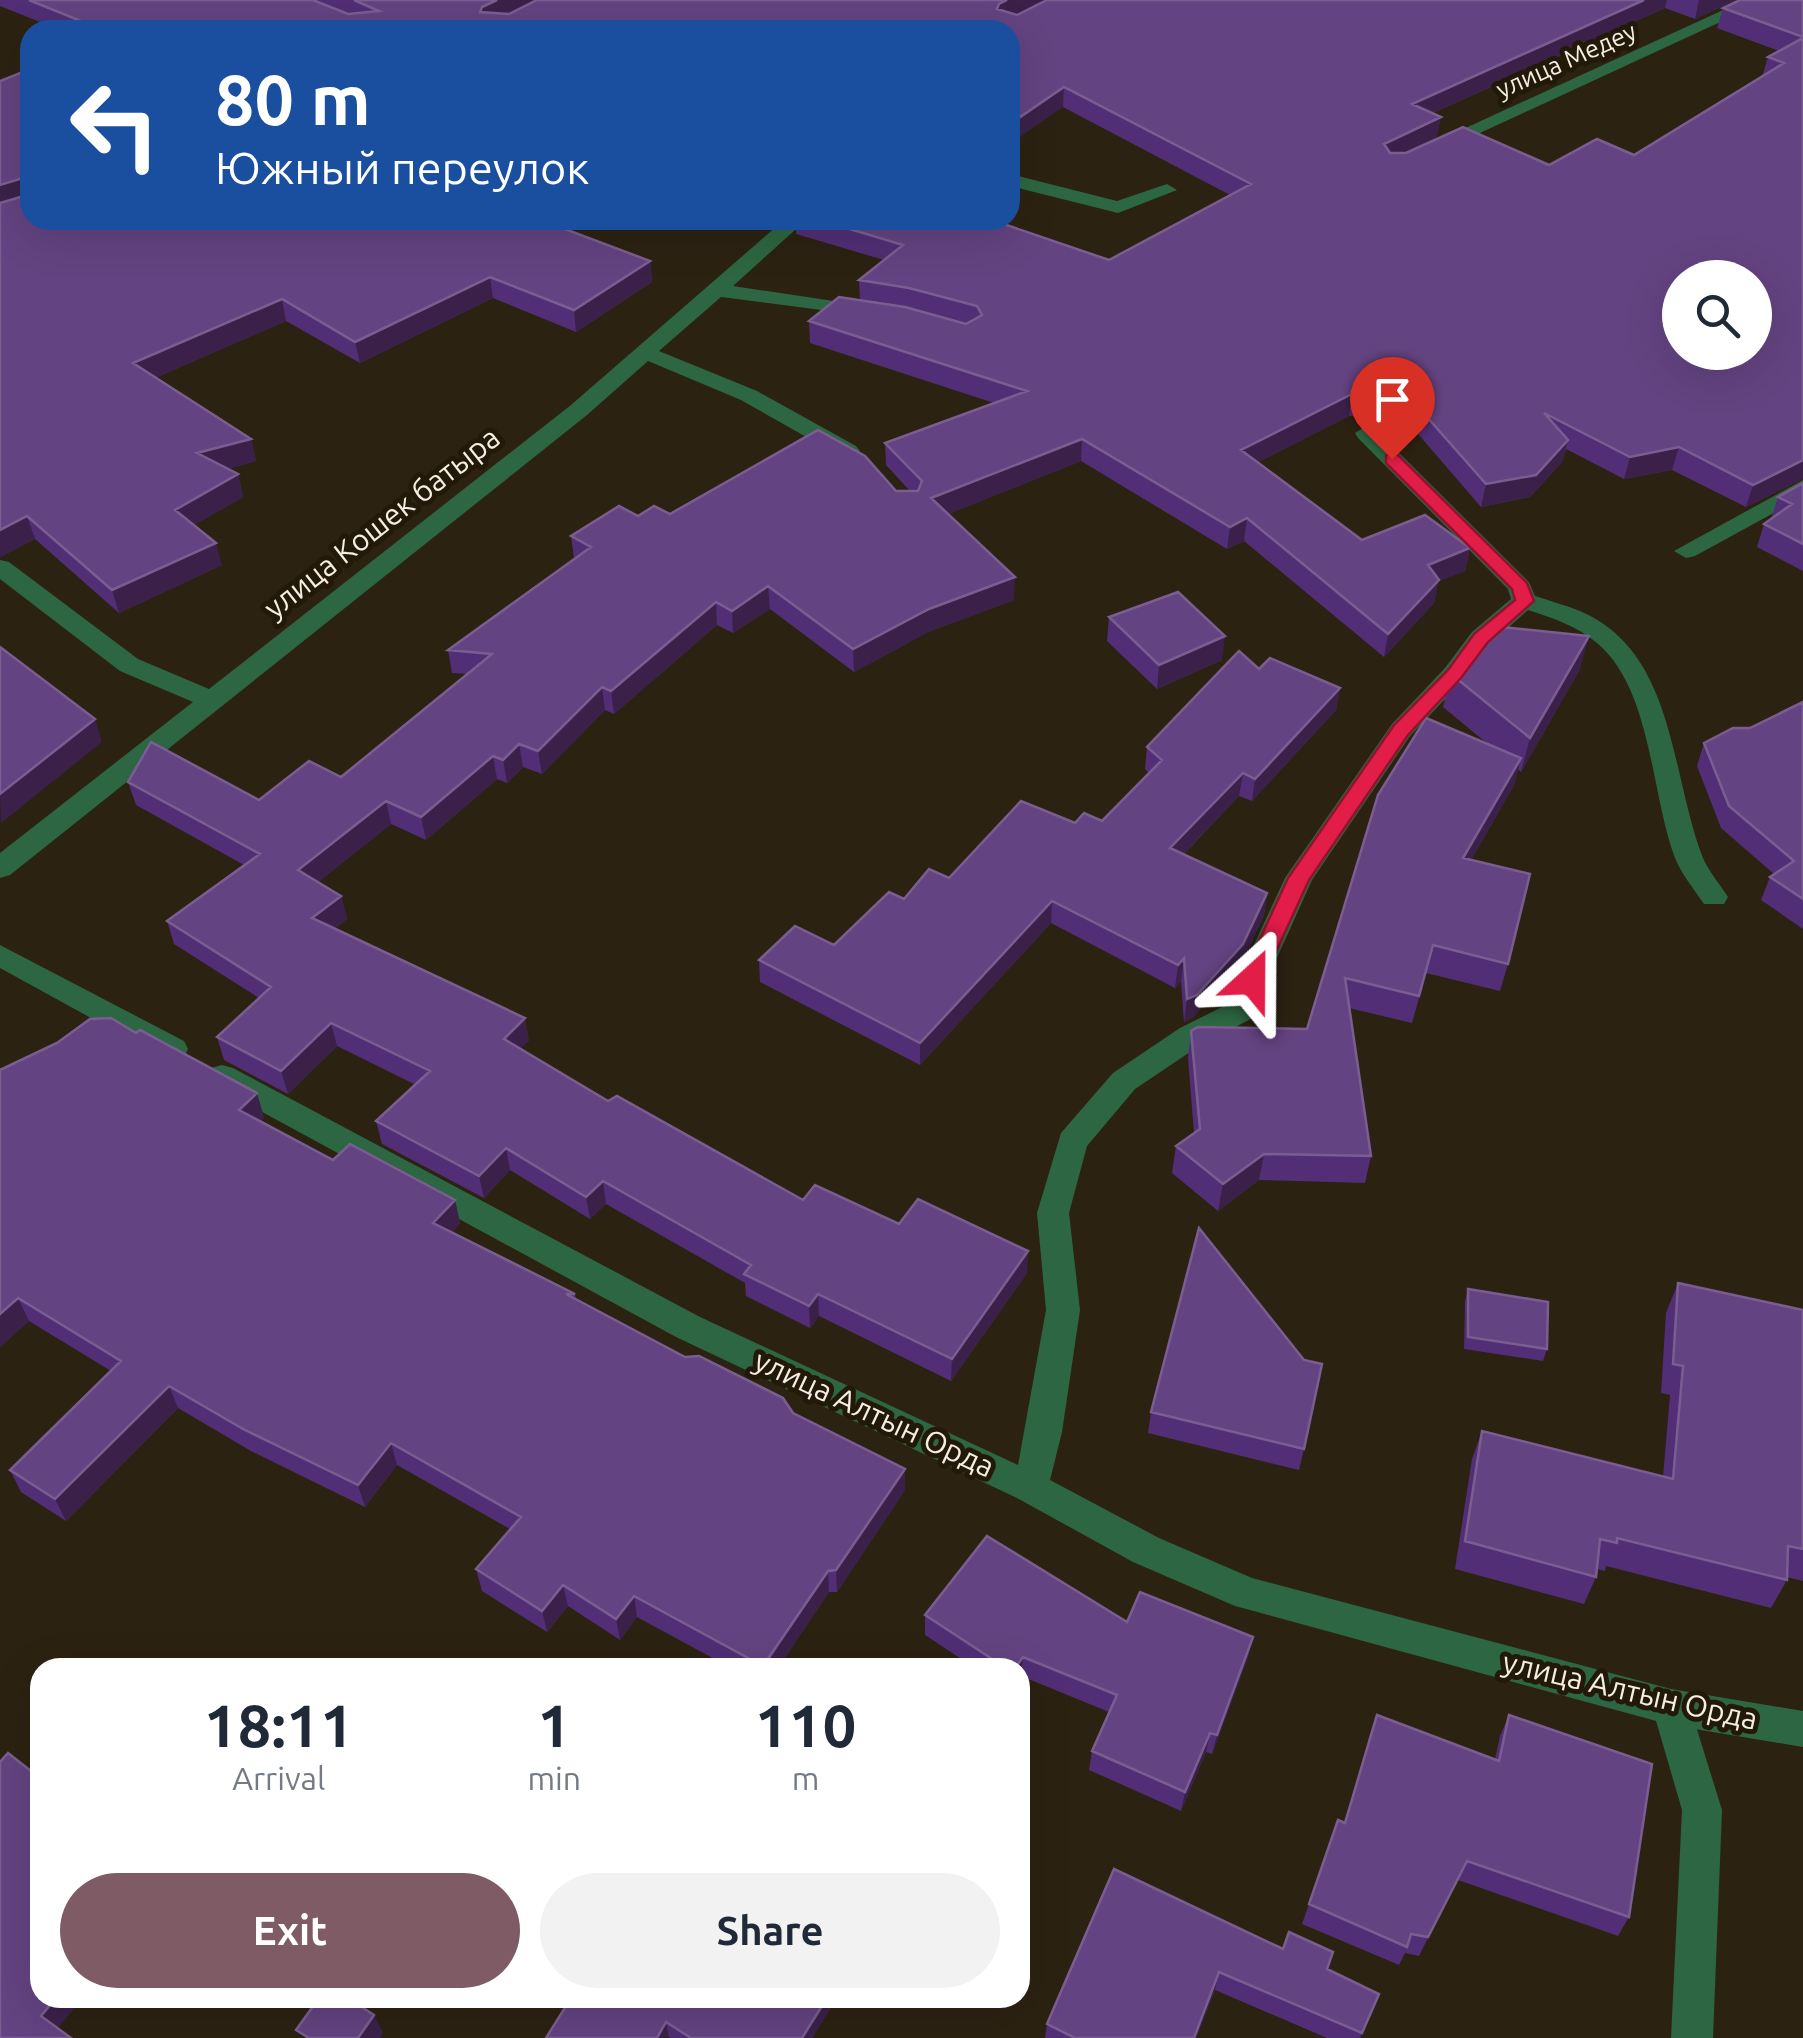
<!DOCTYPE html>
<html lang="en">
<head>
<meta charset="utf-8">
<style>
	body { margin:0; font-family:Ubuntu,sans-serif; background:#f2f2f3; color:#1f2937; height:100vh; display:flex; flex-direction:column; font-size:38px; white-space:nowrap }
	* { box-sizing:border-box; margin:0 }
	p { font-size:32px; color:#747a83 }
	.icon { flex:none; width:55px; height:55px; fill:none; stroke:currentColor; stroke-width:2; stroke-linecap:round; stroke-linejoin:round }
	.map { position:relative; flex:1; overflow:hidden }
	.details { position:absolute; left:30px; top:1658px; width:1000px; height:350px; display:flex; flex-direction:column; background:#fff; border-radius:30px; box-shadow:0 10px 40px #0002 }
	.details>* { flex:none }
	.top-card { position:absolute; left:20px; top:20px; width:1000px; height:210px; border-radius:30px; box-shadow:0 10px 40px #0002; background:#1a4fa0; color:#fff; overflow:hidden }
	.tools { position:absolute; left:1662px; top:260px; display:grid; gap:20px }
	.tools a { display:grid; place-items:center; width:110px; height:110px; border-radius:50%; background:#fff; box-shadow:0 10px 40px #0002; font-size:50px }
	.pin { position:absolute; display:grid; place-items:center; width:85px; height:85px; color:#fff; margin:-102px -42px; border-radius:50% 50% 50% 0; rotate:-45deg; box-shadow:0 0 10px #0007 }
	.pin .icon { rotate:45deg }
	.me { position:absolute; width:110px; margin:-55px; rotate:24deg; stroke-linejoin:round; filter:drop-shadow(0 0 8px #0008) }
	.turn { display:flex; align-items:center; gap:35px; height:210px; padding:0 30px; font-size:45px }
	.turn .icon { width:130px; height:130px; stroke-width:2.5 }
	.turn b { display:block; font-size:70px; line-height:85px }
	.eta { display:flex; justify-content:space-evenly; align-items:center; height:170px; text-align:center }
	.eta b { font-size:60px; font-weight:700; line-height:70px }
	.button { display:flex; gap:20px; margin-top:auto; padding:20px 30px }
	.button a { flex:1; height:115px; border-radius:60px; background:#7f5c65; color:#fff; font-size:40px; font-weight:700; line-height:115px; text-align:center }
	.button a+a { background:#f2f2f3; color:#1f2937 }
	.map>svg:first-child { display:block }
</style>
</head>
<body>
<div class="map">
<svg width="1803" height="2038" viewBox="0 0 1803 2038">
	<rect width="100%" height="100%" fill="#2c2212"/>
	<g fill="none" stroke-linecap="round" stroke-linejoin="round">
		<!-- lane -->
		<path fill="#2d6642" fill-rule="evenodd" d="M 1671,1689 L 1685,1694 L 1690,1707 L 1722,1810 L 1713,2038 L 1671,2038 L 1682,1810 L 1652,1707 L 1657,1694 Z"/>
		<!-- street -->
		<path fill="#2d6642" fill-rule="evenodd" d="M 1745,0 L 1768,0 L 1441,151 L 1427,151 L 1424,147 Z
			M 1010,174 L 1117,201 L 1167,184 L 1177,190 L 1118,213 L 1010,186 Z
			M 784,220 L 806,220 L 733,286 L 867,306 L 875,307 L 878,312 L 875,317 L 721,297 L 659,351 L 757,391 L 856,446 L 860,451 L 856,456 L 840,456 L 741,400 L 648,361 L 587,415 L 10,875 L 0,878 L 0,853 L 193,702 L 120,671 L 0,579 L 0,560 L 9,562 L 138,659 L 209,689 L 571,405 Z
			M 1366,426 L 1374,428 L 1529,582 L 1535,596 C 1550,601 1565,605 1580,611 C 1676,652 1670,774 1703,858 C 1709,872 1720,884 1728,897 L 1724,904 L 1704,904 C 1694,889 1682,875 1675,858 C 1651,795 1652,689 1597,643 C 1577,626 1553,618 1528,610 L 1490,644 L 1463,680 L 1410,736 L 1312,880 L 1249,1020 L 1202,1044 L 1135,1089 L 1087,1146 L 1069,1213 L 1080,1310 L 1062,1432 L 1050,1480 L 1159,1538 L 1252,1578 L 1671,1689 L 1803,1711 L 1803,1747 L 1671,1725 L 1235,1606 L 1133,1562 L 1017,1498 L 676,1337 L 211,1084 L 207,1076 L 211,1068 L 222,1065 L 233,1068 L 700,1317 L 1018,1465 L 1046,1310 L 1037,1213 L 1061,1133 L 1113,1073 L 1180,1028 L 1226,1005 L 1285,878 L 1392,724 L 1445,668 L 1472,632 L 1511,599 L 1508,589 L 1358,438 L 1355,433 Z
			M 1803,480 L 1803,497 L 1695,556 L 1686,558 L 1674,551 Z
			M 0,945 L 184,1041 L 188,1049 L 184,1057 L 173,1060 L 162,1057 L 0,968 Z"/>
	</g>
	<!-- wall -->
	<path fill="#512e75" d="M 0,0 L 1736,0 L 1695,19 L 1665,8 L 1433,113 L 1437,137 L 1406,153 L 1549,165 L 1634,155 L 1762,77 L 1768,57 L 1779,51 L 1717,28 L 1723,8 L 1803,0 L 1803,479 L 1746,507 L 1672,470 L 1624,479 L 1566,449 L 1562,462 L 1530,497 L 1481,507 L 1400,413 L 1349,416 L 1258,462 L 1362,540 L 1470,548 L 1465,571 L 1438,581 L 1434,603 L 1384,657 L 1244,541 L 1227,549 L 1081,461 L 948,514 L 1014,600 L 928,632 L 854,672 L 770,609 L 733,633 L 717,625 L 614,714 L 605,710 L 542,774 L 523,767 L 507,783 L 497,779 L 426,840 L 391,824 L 318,882 L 341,896 L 347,919 L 334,929 L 529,1040 L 520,1049 L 608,1101 L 803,1200 L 899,1224 L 1027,1273 L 951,1381 L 819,1316 L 810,1328 L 746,1296 L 745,1283 L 606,1204 L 590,1219 L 510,1170 L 484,1198 L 382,1144 L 376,1121 L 416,1085 L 337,1046 L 288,1094 L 224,1060 L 217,1037 L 259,998 L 174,944 L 167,921 L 244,865 L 136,805 L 128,782 L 259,800 L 341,777 L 468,674 L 452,673 L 448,650 L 574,559 L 571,536 L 638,516 L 910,491 L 886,465 L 885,443 L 994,403 L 810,343 L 809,321 L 860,300 L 859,280 L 884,260 L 796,234 L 796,220 L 992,220 L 1109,260 L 1230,195 L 1063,107 L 1010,30 L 60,30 L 0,6 Z
		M 30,69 L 650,261 L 652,282 L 576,332 L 493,298 L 360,363 L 286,321 L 155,378 L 251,439 L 256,461 L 227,469 L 238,474 L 243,497 L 194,525 L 222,565 L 119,613 L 35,539 L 0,557 Z
		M 750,220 L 779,220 L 771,226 Z
		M 1803,483 L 1803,571 L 1757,547 L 1764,524 L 1771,519 L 1778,497 Z
		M 1109,617 L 1222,660 L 1157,689 L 1107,641 Z
		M 1259,669 L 1340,688 L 1336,710 L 1252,801 L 1239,796 L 1184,854 L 1267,893 L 1264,915 L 1240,967 L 1193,1017 L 1184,1022 L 1181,981 L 1175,988 L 1051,923 L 920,1065 L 760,982 L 759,960 L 834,945 L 904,899 L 949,878 L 1075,823 L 1102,821 L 1149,773 L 1145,769 L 1147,747 Z
		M 1580,669 L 1521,772 L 1518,769 L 1514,785 L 1471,860 L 1508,964 L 1500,991 L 1426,973 L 1412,1023 L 1349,1008 L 1371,1156 L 1365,1183 L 1259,1180 L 1218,1211 L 1172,1173 L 1176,1146 L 1194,1133 L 1188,1058 L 1191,1031 L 1307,1029 L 1489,745 L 1443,707 L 1451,674 Z
		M 1803,702 L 1803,929 L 1761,900 L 1770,877 L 1774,874 L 1721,828 L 1697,766 L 1704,743 L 1750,728 Z
		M 0,1070 L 264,1117 L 260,1121 L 333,1160 L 455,1200 L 460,1223 L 452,1232 L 575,1294 L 576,1299 L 793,1413 L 905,1490 L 837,1592 L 829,1592 L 778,1668 L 731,1668 L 637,1617 L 620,1640 L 568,1606 L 547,1632 L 482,1591 L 476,1569 L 510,1529 L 397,1465 L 365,1507 L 251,1451 L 178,1408 L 66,1521 L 21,1492 L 10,1470 L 111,1371 L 29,1321 L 0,1347 Z
		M 1678,1283 L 1803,1310 L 1803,1581 L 1787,1577 L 1787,1580 L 1771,1608 L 1606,1566 L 1605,1571 L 1597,1569 L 1596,1577 L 1584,1604 L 1455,1569 L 1472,1459 L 1482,1431 L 1663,1477 L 1670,1395 L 1661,1393 L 1666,1313 Z
		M 1468,1289 L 1547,1349 L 1543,1361 L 1464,1349 L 1465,1301 Z
		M 1304,1360 L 1304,1449 L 1299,1470 L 1148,1433 L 1151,1412 Z
		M 925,1615 L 1127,1622 L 1253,1637 L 1248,1657 L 1212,1754 L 1206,1752 L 1181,1811 L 1089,1770 L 1092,1751 L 1109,1712 L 1021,1676 L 1020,1668 L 975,1668 L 925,1635 Z
		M 1377,1715 L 1495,1759 L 1500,1736 L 1509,1715 L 1629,1917 L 1618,1936 L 1458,1880 L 1419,1956 L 1405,1953 L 1399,1965 L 1302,1924 L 1338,1820 L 1344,1823 Z
		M 1114,1869 L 1379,1994 L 1360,2038 L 1327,2038 L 1215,1990 L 1196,2038 L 1045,2038 L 1047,2024 Z
		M 571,1998 L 837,1998 L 812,2038 L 671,2038 Z"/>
	<!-- shaded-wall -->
	<path fill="#3b2149" d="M 497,0 L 543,0 L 484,27 L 480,12 L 482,7 Z
		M 1007,0 L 1049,0 L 998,24 L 997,9 L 999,4 Z
		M 1644,0 L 1667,0 L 1665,8 L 1408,124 L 1412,104 Z
		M 1699,0 L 1736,0 L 1695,19 Z
		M 1064,87 L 1063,107 L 1010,144 L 1010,124 Z
		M 1441,117 L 1437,137 L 1380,165 L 1384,144 Z
		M 26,177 L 30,199 L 0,208 L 0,185 Z
		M 650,261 L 652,282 L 576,332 L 574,310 Z
		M 490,277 L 493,298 L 360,363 L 355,342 Z
		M 282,299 L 286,321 L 139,385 L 133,363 Z
		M 1352,394 L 1349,416 L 1238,472 L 1241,450 Z
		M 251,439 L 256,461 L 203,475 L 197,453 Z
		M 1082,439 L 1081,461 L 931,521 L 931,498 Z
		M 1568,440 L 1562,462 L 1530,497 L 1481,507 L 1486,484 Z
		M 1679,447 L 1672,470 L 1624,479 L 1630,457 Z
		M 1803,460 L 1803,479 L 1746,507 L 1753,485 Z
		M 238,474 L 243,497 L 182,532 L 175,510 Z
		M 27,516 L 35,539 L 0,557 L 0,530 Z
		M 1247,518 L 1244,541 L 1227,549 L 1230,527 Z
		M 216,543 L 222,565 L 119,613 L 112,590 Z
		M 1470,548 L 1465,571 L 1438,581 L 1434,603 L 1384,657 L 1388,634 L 1428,565 Z
		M 1015,577 L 1014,600 L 928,632 L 854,672 L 853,649 L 929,609 Z
		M 768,586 L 770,609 L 733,633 L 732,611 Z
		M 716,602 L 717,625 L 614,714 L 611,691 Z
		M 1225,636 L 1222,660 L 1157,689 L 1159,665 Z
		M 1589,636 L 1580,669 L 1521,772 L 1530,738 Z
		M 602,687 L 605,710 L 542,774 L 538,751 Z
		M 1340,688 L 1336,710 L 1252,801 L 1255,779 Z
		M 95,719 L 102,742 L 1,823 L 0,794 Z
		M 519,744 L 523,767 L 507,783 L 503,760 Z
		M 493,756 L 497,779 L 426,840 L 421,817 Z
		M 1521,758 L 1514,785 L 1456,886 L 1463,858 Z
		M 1243,773 L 1239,796 L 1168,870 L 1170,848 Z
		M 386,801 L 391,824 L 304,893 L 298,870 Z
		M 1267,893 L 1264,915 L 1240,967 L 1193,1017 L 1184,1022 L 1187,999 Z
		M 341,896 L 347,919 L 318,941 L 312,918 Z
		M 1052,901 L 1051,923 L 920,1065 L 920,1043 Z
		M 1184,958 L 1181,981 L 1175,988 L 1178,965 Z
		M 525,1018 L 529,1040 L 508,1062 L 504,1039 Z
		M 331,1023 L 337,1046 L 288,1094 L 281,1071 Z
		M 257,1093 L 264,1117 L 247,1133 L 239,1110 Z
		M 506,1148 L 510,1170 L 484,1198 L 479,1176 Z
		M 1264,1154 L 1259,1180 L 1218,1211 L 1223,1184 Z
		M 603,1181 L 606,1204 L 590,1219 L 586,1197 Z
		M 455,1200 L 460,1223 L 439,1246 L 433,1223 Z
		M 1028,1251 L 1027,1273 L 951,1381 L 952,1359 Z
		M 818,1294 L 819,1316 L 810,1328 L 809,1306 Z
		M 18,1298 L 29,1321 L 0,1347 L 0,1314 Z
		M 169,1386 L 178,1408 L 66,1521 L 55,1499 Z
		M 391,1443 L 397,1465 L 365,1507 L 358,1485 Z
		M 905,1469 L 905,1490 L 837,1592 L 836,1570 Z
		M 828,1571 L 829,1592 L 778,1668 L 764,1668 Z
		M 563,1585 L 568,1606 L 547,1632 L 542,1611 Z
		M 634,1596 L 637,1617 L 620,1640 L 616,1619 Z
		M 1253,1637 L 1248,1657 L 1212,1754 L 1217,1735 Z
		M 1023,1657 L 1021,1676 L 1020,1678 L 1020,1668 L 1015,1668 Z
		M 1210,1733 L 1206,1752 L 1181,1811 L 1185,1792 Z
		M 1467,1861 L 1458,1880 L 1419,1956 L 1428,1937 Z
		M 1219,1972 L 1215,1990 L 1196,2038 L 1194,2038 Z
		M 56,1998 L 83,1998 L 54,2033 L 41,2016 Z
		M 827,1998 L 837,1998 L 812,2038 L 802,2038 Z
		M 374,2015 L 383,2033 L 380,2038 L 358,2038 Z
		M 666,2022 L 669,2037 L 657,2038 Z"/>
	<!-- building -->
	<path fill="#634381" stroke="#7a5e91" stroke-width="2.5" fill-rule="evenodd" d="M 29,0 L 313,0 L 348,14 L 379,11 L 354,0 L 497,0 L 482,7 L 480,12 L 509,14 L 537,0 L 1007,0 L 999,4 L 997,9 L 1017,15 L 1047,0 L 1644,0 L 1412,104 L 1441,117 L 1384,144 L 1390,153 L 1406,153 L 1463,127 L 1549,165 L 1597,139 L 1634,155 L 1784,63 L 1768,57 L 1803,38 L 1803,460 L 1753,485 L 1679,447 L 1630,457 L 1544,413 L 1568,440 L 1536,475 L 1486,484 L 1404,391 L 1352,394 L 1241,450 L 1362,540 L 1425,515 L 1470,548 L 1428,565 L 1439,580 L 1388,634 L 1247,518 L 1230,527 L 1082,439 L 931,498 L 1015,577 L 929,609 L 853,649 L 768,586 L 732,611 L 716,602 L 611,691 L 602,687 L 538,751 L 519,744 L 503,760 L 493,756 L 421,817 L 386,801 L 298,870 L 341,896 L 312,918 L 525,1018 L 504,1039 L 608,1101 L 617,1096 L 803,1200 L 815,1185 L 899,1224 L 918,1199 L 1028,1251 L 952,1359 L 818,1294 L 809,1306 L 744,1274 L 751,1265 L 603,1181 L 586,1197 L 506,1148 L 479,1176 L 376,1121 L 430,1071 L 331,1023 L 281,1071 L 217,1037 L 271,987 L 167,921 L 260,854 L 128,782 L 151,742 L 259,800 L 309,761 L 341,777 L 492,654 L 448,650 L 591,547 L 571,536 L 619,506 L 638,516 L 654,506 L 670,514 L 818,430 L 865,456 L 896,491 L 918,491 L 922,481 L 885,443 L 1027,391 L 809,321 L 839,297 L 905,307 L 966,324 L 982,315 L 977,306 L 909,288 L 859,280 L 903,245 L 820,220 L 992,220 L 1109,260 L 1251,184 L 1064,87 L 1010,124 L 1010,30 L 103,30 ZM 1680,278 L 1755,278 L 1755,352 L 1680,352 Z
		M 1740,0 L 1803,0 L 1803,37 L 1723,8 Z
		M 30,69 L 30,220 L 541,220 L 650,261 L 574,310 L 490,277 L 355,342 L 282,299 L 133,363 L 251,439 L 197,453 L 238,474 L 175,510 L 216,543 L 112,590 L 27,516 L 0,530 L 0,203 L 27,195 L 26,177 L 0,185 L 0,81 Z
		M 1803,483 L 1803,544 L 1764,524 L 1792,504 L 1778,497 Z
		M 1178,592 L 1225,636 L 1159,665 L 1109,617 Z
		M 1491,626 L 1589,636 L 1530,738 L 1451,674 Z
		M 0,647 L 95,719 L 0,794 Z
		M 1239,651 L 1259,669 L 1270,658 L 1340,688 L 1255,779 L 1243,773 L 1170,848 L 1267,893 L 1243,944 L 1197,995 L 1187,999 L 1184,958 L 1178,965 L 1052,901 L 920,1043 L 759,960 L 795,926 L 834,945 L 889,892 L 904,899 L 929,869 L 949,878 L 1021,801 L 1075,823 L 1084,813 L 1102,821 L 1162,760 L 1147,747 Z
		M 1803,702 L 1803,899 L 1770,877 L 1794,861 L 1729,806 L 1704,743 L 1733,728 L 1750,728 Z
		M 1426,718 L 1521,758 L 1463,858 L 1530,874 L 1508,964 L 1433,945 L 1419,996 L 1345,978 L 1371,1156 L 1264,1154 L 1223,1184 L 1176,1146 L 1200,1129 L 1191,1031 L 1198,1027 L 1307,1029 L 1378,795 Z
		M 111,1018 L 136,1033 L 140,1030 L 257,1093 L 239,1110 L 333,1160 L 350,1144 L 455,1200 L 433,1223 L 575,1294 L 566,1294 L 685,1357 L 699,1356 L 783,1398 L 793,1413 L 905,1469 L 836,1570 L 828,1571 L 763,1666 L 634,1596 L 616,1619 L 563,1585 L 542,1611 L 476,1569 L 521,1517 L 391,1443 L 358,1485 L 243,1429 L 169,1386 L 55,1499 L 10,1470 L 121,1361 L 18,1298 L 0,1314 L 0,1070 L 57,1043 L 90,1019 Z
		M 1199,1228 L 1304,1360 L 1322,1364 L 1304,1449 L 1151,1412 Z
		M 1678,1283 L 1803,1310 L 1803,1549 L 1788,1546 L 1787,1580 L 1617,1538 L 1617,1543 L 1600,1539 L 1596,1577 L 1465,1541 L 1482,1431 L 1673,1479 L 1683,1366 L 1673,1364 Z
		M 1468,1289 L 1548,1302 L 1547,1349 L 1468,1337 Z
		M 987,1536 L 1127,1622 L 1140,1592 L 1253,1637 L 1217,1735 L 1210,1733 L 1185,1792 L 1092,1751 L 1117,1695 L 1023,1657 L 1015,1668 L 1006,1668 L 925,1615 Z
		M 1377,1715 L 1499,1761 L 1509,1715 L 1652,1764 L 1629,1917 L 1467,1861 L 1428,1937 L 1411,1934 L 1407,1947 L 1309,1904 L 1338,1820 L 1345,1823 Z
		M 8,1753 L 40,1778 L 40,1998 L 56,1998 L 41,2016 L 71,2038 L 0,2038 L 0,1762 Z
		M 1114,1869 L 1283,1949 L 1289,1932 L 1333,1952 L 1327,1969 L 1379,1994 L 1362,2033 L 1219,1972 L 1194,2038 L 1075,2038 L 1047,2024 Z
		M 319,1998 L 348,1998 L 374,2015 L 358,2038 L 309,2038 L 296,2030 Z
		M 571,1998 L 827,1998 L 802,2038 L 691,2038 L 666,2022 L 657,2038 L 546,2038 Z"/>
	<!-- route -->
	<path fill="#e11d48" stroke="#92132f" stroke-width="2.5" d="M 1392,454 L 1398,455 L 1527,583 L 1534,601 L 1488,642 L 1461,678 L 1408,735 L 1309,880 L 1263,980 L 1252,989 L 1241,980 L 1288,878 L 1394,725 L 1448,670 L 1474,634 L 1515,600 L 1512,589 L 1386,463 L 1386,455 Z"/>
	<g text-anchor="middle" stroke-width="10" stroke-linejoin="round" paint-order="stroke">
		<!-- far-street labels -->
		<g font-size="25" fill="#f5eee4" stroke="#231909">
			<text transform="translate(1566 60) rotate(-24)" y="9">улица Медеу</text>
		</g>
		<!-- street labels -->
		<g font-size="30" fill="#f5eee4" stroke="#231909">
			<text transform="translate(382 523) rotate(-38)" y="10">улица Кошек батыра</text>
			<text transform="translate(874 1414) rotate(25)" y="10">улица Алтын Орда</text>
			<text transform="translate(1630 1691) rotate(13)" y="10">улица Алтын Орда</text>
		</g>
	</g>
</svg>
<div class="tools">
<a><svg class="icon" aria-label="search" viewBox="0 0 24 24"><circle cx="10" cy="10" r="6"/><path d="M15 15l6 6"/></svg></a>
</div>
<div class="pin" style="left:1392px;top:459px;background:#d93025"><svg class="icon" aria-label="arrive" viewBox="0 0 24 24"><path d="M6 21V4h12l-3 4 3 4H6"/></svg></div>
<svg class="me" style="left:1252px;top:980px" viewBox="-20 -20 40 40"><path d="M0-17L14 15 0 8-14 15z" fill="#e11d48" stroke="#fff" stroke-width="4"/></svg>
<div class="top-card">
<div class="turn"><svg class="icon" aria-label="left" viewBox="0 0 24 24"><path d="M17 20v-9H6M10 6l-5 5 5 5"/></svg><div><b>80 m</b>Южный переулок</div></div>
</div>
<section class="details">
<div class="eta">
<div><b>18:11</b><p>Arrival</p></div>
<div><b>1</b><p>min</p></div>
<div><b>110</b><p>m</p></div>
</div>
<div class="button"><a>Exit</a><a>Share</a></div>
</section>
</div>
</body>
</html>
